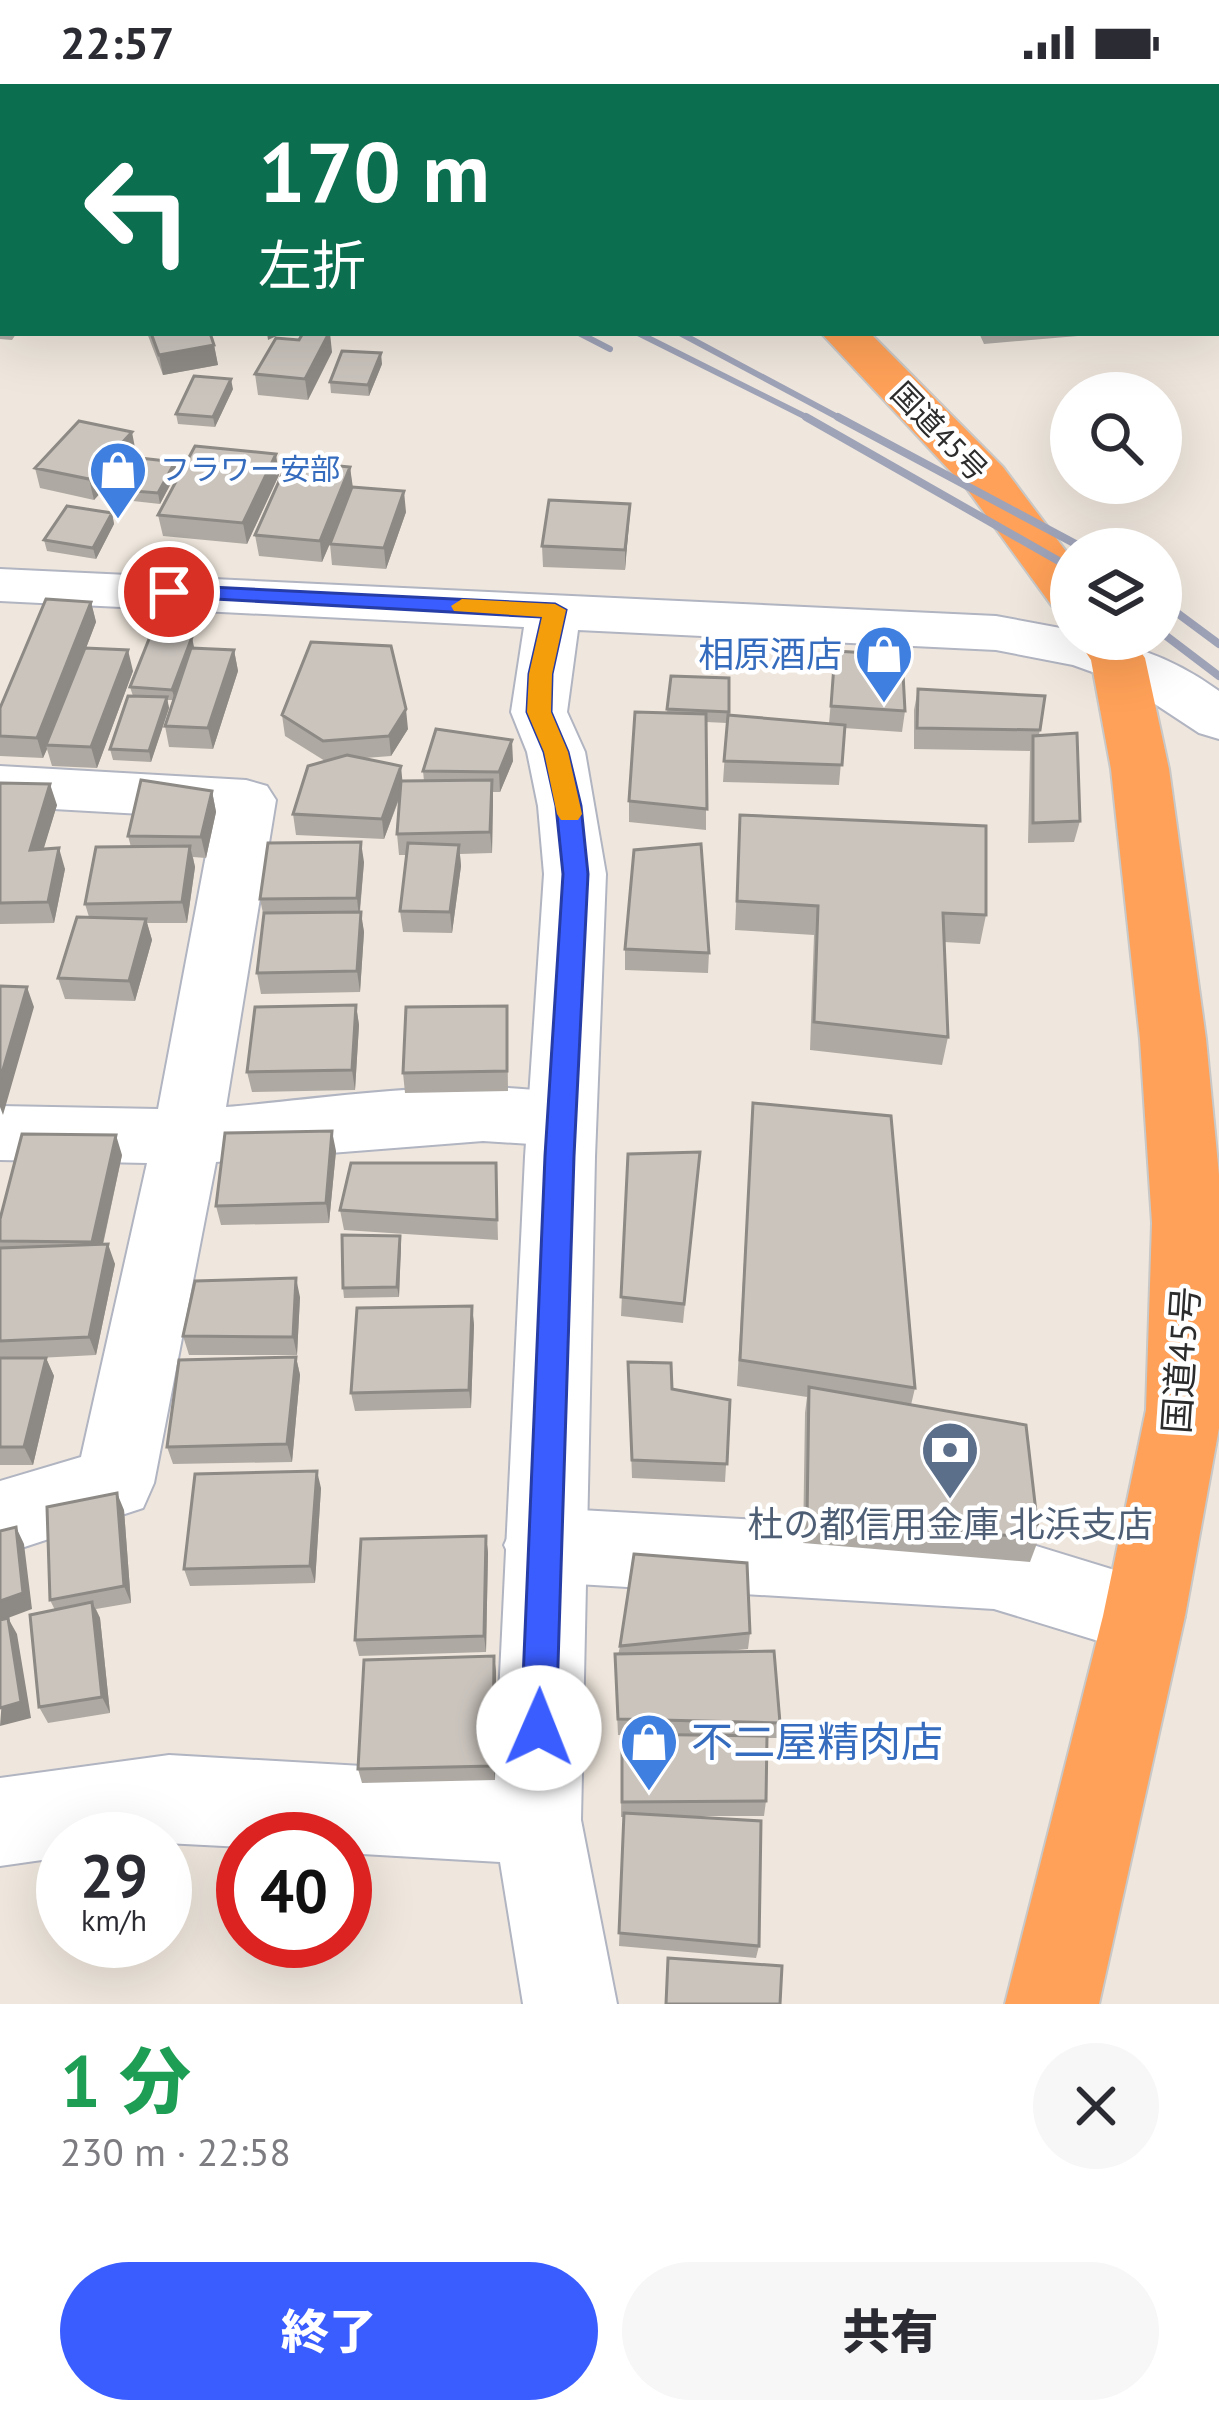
<!DOCTYPE html>
<html lang="ja">
<head>
<meta charset="utf-8">
<style>
	body { margin:0; font-family:"PT Sans","Noto Sans JP",sans-serif; background:#f7f7f7; color:#2b2b33; height:100vh; display:flex; flex-direction:column; font-size:45px; white-space:nowrap }
	* { box-sizing:border-box; margin:0 }
	p { font-size:39px; color:#7c7c81 }
	.icon { flex:none; width:66px; height:66px; fill:none; stroke:currentColor; stroke-width:2; stroke-linecap:round; stroke-linejoin:round }
	.map { position:relative; height:1920px; overflow:hidden }
	.drawer { display:flex; flex-direction:column; background:#fff; flex:1 }
	.drawer>* { flex:none }
	.banner { position:absolute; left:0px; top:0px; width:1221px; height:252px; box-shadow:0 12px 48px #0002; background:#0b6e4f; color:#fff; overflow:hidden }
	.tools { position:absolute; left:1050px; top:288px; display:grid; gap:24px }
	.tools a { display:grid; place-items:center; width:132px; height:132px; border-radius:50%; background:#fff; box-shadow:0 12px 48px #0002; font-size:60px }
	.speed { position:absolute; left:36px; top:1728px; display:flex; gap:24px; font-size:60px; font-weight:700; text-align:center }
	.speed>* { display:grid; place-content:center; width:156px; height:156px; border-radius:50%; background:#fff; box-shadow:0 12px 48px #0002; line-height:1 }
	.speed small { font-size:30px; font-weight:400 }
	.speed .limit { border:18px solid #d22; background:#fff; color:#111 }
	.pin { position:absolute; display:grid; place-items:center; width:102px; height:102px; color:#fff; margin:-51px; border:6px solid #fff; border-radius:50%; box-shadow:0 3px 12px #0007 }
	.me { position:absolute; width:132px; margin:-66px; rotate:1deg; stroke-linejoin:round; filter:drop-shadow(0 0 9px #0008) }
	.turn { display:flex; align-items:center; gap:42px; height:252px; padding:0 60px; font-size:54px }
	.turn .icon { width:156px; height:156px; stroke-width:2.5 }
	.turn b { display:block; font-size:84px; line-height:102px }
	.round { display:grid; place-items:center; flex:none; width:126px; height:126px; border-radius:63px; background:#f7f7f7 }
	.summary { display:flex; align-items:center; justify-content:space-between; height:204px; padding:0 60px }
	h1 { font-size:72px; font-weight:800; line-height:90px; color:#1e9e55 }
	.action { display:flex; gap:24px; margin-top:auto; padding:24px 60px }
	.action a { flex:1; height:138px; border-radius:72px; background:#3a5dff; color:#fff; font-size:48px; font-weight:800; line-height:138px; text-align:center }
	.action a+a { background:#f7f7f7; color:#2b2b33 }
	.status { display:flex; justify-content:space-between; align-items:center; height:84px; padding:0 60px; background:#fff; direction:ltr }
	.status svg { height:33px; fill:currentColor }
	.map>svg:first-child { display:block }
</style>
</head>
<body>
<div class="status"><b>22:57</b><svg viewBox="0 0 49 12"><path d="M0 12V9h3v3zM5 12V6h3v6zM10 12V3h3v9zM15 12V0h3v12zM26 1h20v11H26zM47 4h2v5h-2z"/></svg></div>
<div class="map">
<svg width="1219" height="1920" viewBox="0 0 1219 1920">
	<rect width="100%" height="100%" fill="#efe7dd"/>
	<g fill="none" stroke-linecap="round" stroke-linejoin="round">
		<!-- street casing -->
		<g stroke="#b1b4c1" stroke-width="4">
			<path id="street" d="M 965,0 L 1003,0 L 1004,3 L 966,3 Z
				M 1218,5 L 1219,5 L 1219,29 L 1218,29 Z
				M 0,62 L 3,62 L 3,86 L 0,86 Z
				M 3,121 L 3,151 L 0,152 L 0,122 Z
				M 0,682 L 246,696 L 267,702 L 276,716 L 226,1023 C 324,1015 495,987 585,1016 L 595,1035 L 585,1054 L 561,1062 L 483,1057 L 216,1078 L 154,1399 L 143,1424 L 0,1471 L 0,1397 L 81,1373 L 147,1079 L 0,1076 L 0,1022 L 158,1025 L 213,734 L 0,722 Z
				M 544,1424 L 994,1449 L 1173,1504 L 1185,1532 L 1173,1560 L 1144,1571 L 994,1525 L 544,1498 L 516,1487 L 504,1461 L 516,1435 Z
				M 169,1671 L 537,1692 L 568,1705 L 581,1736 L 617,1920 L 523,1920 L 500,1778 L 345,1769 L 345,1755 L 243,1755 L 243,1763 L 165,1759 L 165,1755 L 63,1755 L 63,1773 L 0,1782 L 0,1694 Z"/>
		</g>
		<!-- secondary casing -->
		<g stroke="#b1b4c1" stroke-width="4">
			<path id="secondary" d="M 0,485 L 996,532 L 1071,546 L 1071,555 C 1125,555 1175,575 1219,607 L 1219,655 L 1199,649 L 1123,599 L 1073,581 L 996,566 L 578,546 L 567,628 L 585,668 L 606,790 L 595,1073 L 581,1736 L 568,1767 L 537,1780 L 506,1767 L 493,1736 L 525,1073 L 544,790 L 538,722 L 527,668 L 511,628 L 524,543 L 0,517 Z"/>
		</g>
		<!-- highway casing -->
		<g stroke="#c8c8c8" stroke-width="4">
			<path id="highway" d="M 590,0 L 629,0 L 631,3 L 592,3 Z
				M 821,249 L 870,249 L 1003,383 L 1071,474 L 1071,526 L 1052,522 L 967,405 Z
				M 1077,555 L 1132,555 L 1145,574 L 1169,685 L 1206,955 L 1219,1091 L 1219,1344 L 1185,1532 L 1099,1920 L 1005,1920 L 1103,1532 L 1146,1326 L 1152,1139 L 1140,955 L 1111,685 L 1091,576 Z"/>
		</g>
		<!-- street -->
		<use href="#street" fill="#fff" fill-rule="evenodd"/>
		<!-- secondary -->
		<use href="#secondary" fill="#fff" fill-rule="evenodd"/>
		<!-- highway -->
		<use href="#highway" fill="#ffa158" fill-rule="evenodd"/>
		<!-- rail-far1 -->
		<path stroke="#9fa3b8" stroke-width="6" d="M 225,0 L 229,3
			M 249,0 L 253,3
			M 579,249 L 610,265
			M 638,249 L 812,336
			M 680,249 L 843,336"/>
		<!-- rail -->
		<path stroke="#9fa3b8" stroke-width="8" d="M 806,333 L 1071,484
			M 838,333 L 1085,465
			M 1161,517 L 1219,560
			M 1161,548 L 1219,592"/>
	</g>
	<!-- wall -->
	<path fill="#aea9a3" d="M 0,184 L 3,184 L 3,249 L 30,249 L 29,251 L 16,250 L 12,256 L 0,255 Z
		M 147,249 L 210,249 L 214,261 L 218,281 L 163,291 Z
		M 979,249 L 1113,249 L 984,260 Z
		M 299,256 L 332,268 L 308,316 L 258,311 L 255,290 Z
		M 382,280 L 369,312 L 331,309 L 330,298 Z
		M 233,305 L 215,343 L 178,340 L 176,330 Z
		M 136,369 L 94,416 L 40,404 L 35,384 Z
		M 350,383 L 352,403 L 406,428 L 386,485 L 332,481 L 330,460 L 322,478 L 259,472 L 255,451 Z
		M 177,388 L 160,420 L 124,416 L 122,406 Z
		M 279,391 L 247,460 L 163,452 L 158,431 Z
		M 630,420 L 625,486 L 543,483 L 542,462 Z
		M 112,429 L 114,440 L 96,475 L 47,467 L 44,456 Z
		M 91,518 L 96,538 L 86,564 L 133,587 L 97,684 L 52,682 L 47,665 L 43,674 L 0,672 L 0,624 Z
		M 194,564 L 234,566 L 238,587 L 213,665 L 169,663 L 165,642 L 173,616 L 167,616 L 169,624 L 151,678 L 113,676 L 110,665 L 133,612 L 130,603 Z
		M 835,567 L 905,627 L 902,648 L 844,644 L 839,701 L 723,698 L 727,639 L 706,638 L 706,746 L 629,738 L 629,717 L 667,629 L 671,592 L 729,594 L 729,631 L 829,640 Z
		M 918,605 L 1045,612 L 1039,651 L 1080,737 L 1074,758 L 1028,759 L 1030,667 L 914,665 L 914,626 Z
		M 282,631 L 408,645 L 391,672 L 365,674 L 403,697 L 424,697 L 423,687 L 513,677 L 500,708 L 493,708 L 492,769 L 460,770 L 461,782 L 452,849 L 403,848 L 400,827 L 407,771 L 399,771 L 397,750 L 400,713 L 384,755 L 296,751 L 293,730 L 325,677 L 285,652 Z
		M 0,699 L 57,721 L 43,765 L 65,785 L 54,839 L 0,840 Z
		M 212,707 L 216,728 L 206,774 L 193,773 L 195,783 L 187,839 L 147,839 L 152,856 L 135,917 L 65,915 L 58,894 L 89,833 L 85,820 L 131,763 L 128,752 Z
		M 740,731 L 986,831 L 980,860 L 944,858 L 948,953 L 942,981 L 810,966 L 814,851 L 735,846 Z
		M 364,778 L 360,828 L 364,848 L 360,908 L 261,910 L 257,889 L 264,834 L 260,815 Z
		M 625,865 L 709,869 L 708,889 L 625,886 Z
		M 356,921 L 359,941 L 355,1006 L 252,1008 L 247,988 Z
		M 507,922 L 508,1007 L 405,1009 L 403,989 Z
		M 753,1019 L 915,1304 L 911,1321 L 1039,1454 L 1030,1478 L 803,1459 L 805,1329 L 807,1313 L 737,1302 Z
		M 336,1067 L 329,1139 L 221,1141 L 216,1122 Z
		M 628,1070 L 698,1088 L 683,1239 L 621,1232 Z
		M 122,1071 L 103,1161 L 115,1180 L 96,1271 L 38,1274 L 46,1274 L 54,1292 L 33,1381 L 0,1381 L 0,1135 Z
		M 496,1079 L 498,1156 L 344,1146 L 340,1126 Z
		M 400,1152 L 401,1162 L 399,1213 L 344,1214 L 343,1204 Z
		M 300,1213 L 297,1271 L 189,1271 L 183,1252 Z
		M 472,1222 L 474,1241 L 471,1324 L 355,1327 L 351,1309 Z
		M 296,1273 L 300,1291 L 292,1378 L 173,1380 L 167,1363 Z
		M 628,1278 L 672,1305 L 730,1316 L 725,1398 L 632,1394 Z
		M 321,1404 L 315,1499 L 190,1502 L 184,1485 Z
		M 124,1426 L 131,1519 L 96,1525 L 100,1534 L 110,1629 L 48,1639 L 39,1623 L 55,1526 L 50,1516 Z
		M 486,1452 L 488,1469 L 486,1568 L 359,1572 L 355,1556 Z
		M 750,1549 L 748,1565 L 716,1568 L 780,1639 L 777,1654 L 767,1654 L 766,1717 L 764,1732 L 684,1732 L 759,1862 L 756,1874 L 619,1862 L 624,1733 L 621,1733 L 622,1651 L 618,1651 L 615,1586 L 620,1562 Z
		M 494,1572 L 496,1588 L 495,1696 L 362,1699 L 358,1685 Z"/>
	<!-- shaded-wall -->
	<path fill="#8d8984" d="M 0,0 L 43,0 L 3,3 L 1,4 L 2,9 L 0,13 Z
		M 376,0 L 404,0 L 404,3 L 377,3 Z
		M 267,249 L 283,249 L 268,256 Z
		M 330,249 L 332,268 L 308,316 L 305,295 Z
		M 214,261 L 218,281 L 163,291 L 159,271 Z
		M 381,269 L 382,280 L 369,312 L 368,301 Z
		M 231,295 L 233,305 L 215,343 L 213,333 Z
		M 132,348 L 136,369 L 94,416 L 89,395 Z
		M 276,370 L 279,391 L 247,460 L 243,439 Z
		M 175,378 L 177,388 L 160,420 L 158,409 Z
		M 350,383 L 353,404 L 322,478 L 320,457 Z
		M 404,407 L 406,428 L 386,485 L 384,464 Z
		M 630,420 L 629,440 L 625,486 L 625,466 Z
		M 112,429 L 114,440 L 96,475 L 93,464 Z
		M 91,518 L 96,538 L 49,661 L 46,661 L 47,665 L 43,674 L 37,654 Z
		M 192,553 L 194,563 L 175,616 L 172,606 Z
		M 128,566 L 133,587 L 97,684 L 91,663 Z
		M 234,566 L 238,587 L 213,665 L 208,644 Z
		M 167,613 L 169,624 L 151,678 L 149,667 Z
		M 406,625 L 408,645 L 391,672 L 389,652 Z
		M 512,656 L 513,677 L 500,708 L 499,688 Z
		M 401,682 L 403,703 L 384,755 L 382,735 Z
		M 492,696 L 493,716 L 492,769 L 490,748 Z
		M 50,700 L 57,721 L 37,787 L 30,766 Z
		M 212,707 L 216,728 L 206,774 L 201,753 Z
		M 361,758 L 364,778 L 359,834 L 357,814 Z
		M 459,761 L 461,782 L 452,849 L 450,828 Z
		M 190,762 L 195,783 L 187,839 L 182,818 Z
		M 59,764 L 65,785 L 54,839 L 48,818 Z
		M 361,828 L 364,848 L 360,908 L 357,887 Z
		M 146,835 L 152,856 L 135,917 L 129,897 Z
		M 27,903 L 34,923 L 3,1031 L 0,1023 L 0,996 Z
		M 356,921 L 359,941 L 355,1006 L 352,986 Z
		M 332,1047 L 336,1067 L 329,1139 L 326,1119 Z
		M 116,1051 L 122,1071 L 99,1177 L 92,1158 Z
		M 400,1152 L 401,1162 L 399,1213 L 397,1203 Z
		M 108,1160 L 115,1180 L 96,1271 L 89,1253 Z
		M 296,1194 L 300,1213 L 297,1271 L 293,1253 Z
		M 472,1222 L 474,1241 L 471,1324 L 469,1306 Z
		M 296,1273 L 300,1291 L 292,1378 L 287,1360 Z
		M 46,1274 L 54,1292 L 33,1381 L 24,1363 Z
		M 317,1387 L 321,1404 L 315,1499 L 310,1482 Z
		M 117,1409 L 124,1426 L 131,1519 L 124,1502 Z
		M 16,1443 L 24,1460 L 32,1525 L 0,1537 L 0,1517 Z
		M 486,1452 L 488,1469 L 486,1568 L 484,1552 Z
		M 92,1518 L 100,1534 L 110,1629 L 102,1613 Z
		M 8,1534 L 17,1550 L 31,1634 L 0,1642 Z
		M 494,1572 L 496,1588 L 495,1696 L 493,1682 Z"/>
	<!-- building -->
	<path fill="#cac4bd" stroke="#8d8984" stroke-width="3" d="M 325,0 L 351,0 L 352,1 L 327,3 Z
		M 452,0 L 504,0 L 506,3 L 453,3 Z
		M 885,0 L 903,0 L 905,3 L 887,3 Z
		M 0,25 L 3,25 L 3,51 L 0,51 Z
		M 0,184 L 3,184 L 3,202 L 0,202 Z
		M 0,202 L 3,202 L 3,235 L 0,235 Z
		M 151,249 L 210,249 L 214,261 L 159,271 Z
		M 303,249 L 329,249 L 305,295 L 255,290 L 276,254 L 299,256 Z
		M 342,267 L 381,269 L 368,301 L 330,298 Z
		M 194,292 L 231,295 L 213,333 L 176,330 Z
		M 79,337 L 132,348 L 89,395 L 35,384 Z
		M 195,362 L 276,370 L 243,439 L 158,431 Z
		M 140,374 L 175,378 L 158,409 L 122,406 Z
		M 288,377 L 350,383 L 320,457 L 255,451 Z
		M 352,403 L 404,407 L 384,464 L 330,460 Z
		M 549,416 L 630,420 L 625,466 L 542,462 Z
		M 67,422 L 112,429 L 93,464 L 44,456 Z
		M 46,515 L 91,518 L 37,654 L 0,652 L 0,624 Z
		M 151,550 L 192,553 L 172,606 L 130,603 Z
		M 311,558 L 391,562 L 406,625 L 389,652 L 323,657 L 282,631 Z
		M 85,564 L 128,566 L 91,663 L 46,661 Z
		M 191,564 L 234,566 L 208,644 L 165,642 Z
		M 835,567 L 902,571 L 905,627 L 831,622 Z
		M 671,592 L 729,594 L 729,628 L 667,625 Z
		M 918,605 L 1045,612 L 1040,646 L 917,644 Z
		M 128,612 L 167,613 L 149,667 L 110,665 Z
		M 635,628 L 706,630 L 707,725 L 629,717 Z
		M 728,631 L 845,641 L 842,681 L 724,677 Z
		M 436,645 L 512,656 L 499,688 L 423,687 Z
		M 1077,649 L 1080,737 L 1033,739 L 1033,652 Z
		M 347,671 L 401,682 L 382,735 L 293,730 L 308,682 Z
		M 141,696 L 212,707 L 201,753 L 128,752 Z
		M 492,696 L 490,748 L 397,750 L 401,697 Z
		M 0,699 L 50,700 L 30,766 L 59,764 L 48,818 L 0,819 Z
		M 740,731 L 986,742 L 986,831 L 943,829 L 948,953 L 814,938 L 818,822 L 737,817 Z
		M 361,758 L 357,814 L 260,815 L 268,759 Z
		M 408,759 L 459,761 L 450,828 L 400,827 Z
		M 701,760 L 709,869 L 625,865 L 634,766 Z
		M 190,762 L 182,818 L 85,820 L 96,763 Z
		M 361,828 L 357,887 L 257,889 L 264,829 Z
		M 77,833 L 146,835 L 129,897 L 58,894 Z
		M 0,902 L 27,903 L 0,996 Z
		M 356,921 L 352,986 L 247,988 L 255,923 Z
		M 507,922 L 507,987 L 403,989 L 406,923 Z
		M 753,1019 L 891,1032 L 915,1304 L 740,1276 Z
		M 332,1047 L 326,1119 L 216,1122 L 225,1049 Z
		M 22,1050 L 116,1051 L 92,1158 L 0,1157 L 0,1135 Z
		M 700,1068 L 684,1220 L 621,1213 L 628,1070 Z
		M 351,1079 L 496,1079 L 497,1136 L 340,1126 Z
		M 342,1151 L 400,1152 L 397,1203 L 343,1204 Z
		M 108,1160 L 89,1253 L 0,1257 L 0,1164 Z
		M 296,1194 L 293,1253 L 183,1252 L 195,1197 Z
		M 472,1222 L 469,1306 L 351,1309 L 357,1224 Z
		M 296,1273 L 287,1360 L 167,1363 L 179,1276 Z
		M 0,1274 L 46,1274 L 24,1363 L 0,1363 Z
		M 628,1278 L 671,1279 L 672,1305 L 730,1316 L 727,1380 L 632,1376 Z
		M 809,1303 L 1026,1341 L 1039,1454 L 807,1435 Z
		M 317,1387 L 310,1482 L 184,1485 L 195,1390 Z
		M 117,1409 L 124,1502 L 50,1516 L 47,1423 Z
		M 16,1443 L 23,1509 L 0,1517 L 0,1447 Z
		M 486,1452 L 484,1552 L 355,1556 L 361,1455 Z
		M 634,1470 L 747,1479 L 750,1549 L 620,1562 Z
		M 92,1518 L 102,1613 L 39,1623 L 30,1531 Z
		M 8,1534 L 21,1618 L 0,1624 L 0,1536 Z
		M 774,1567 L 780,1639 L 618,1635 L 615,1570 Z
		M 494,1572 L 493,1682 L 358,1685 L 364,1576 Z
		M 622,1650 L 767,1652 L 766,1717 L 622,1718 Z
		M 624,1729 L 761,1737 L 759,1862 L 619,1849 Z
		M 668,1874 L 782,1882 L 780,1920 L 666,1920 Z"/>
	<!-- route -->
	<path fill="#3a5dff" stroke="#263ca6" stroke-width="3" d="M 169,501 L 555,520 L 566,526 L 552,590 L 551,628 L 568,668 L 581,722 L 588,790 L 574,1072 L 556,1644 L 551,1656 L 539,1662 L 526,1656 L 521,1644 L 545,1072 L 563,790 L 556,722 L 544,668 L 527,628 L 529,590 L 542,533 L 161,512 L 161,503 Z"/>
	<!-- slow -->
	<path fill="#f59e0b" d="M 462,515 L 555,520 L 566,526 L 552,590 L 551,628 L 568,668 L 582,730 L 578,736 L 561,736 L 557,730 L 544,668 L 527,628 L 529,590 L 542,533 L 454,527 L 451,522 Z"/>
	<!-- icons -->
	<defs>
		<g id="shop-pin" transform="scale(3)"><path d="M0 17L-7.5 6A9.5 9.5 0 1 1 7.5 6Z" fill="#3f7fe0" stroke="#fff"/><path d="M-5-2.5h2.3a2.7 3.5 0 0 1 5.4 0H5L5.5 6h-11ZM-1.5-2.5h3a1.5 2.3 0 0 0-3 0Z" fill="#fff"/></g>
		<g id="bank-pin" transform="scale(3)"><path d="M0 17L-7.5 6A9.5 9.5 0 1 1 7.5 6Z" fill="#5c6f8a" stroke="#fff"/><path d="M-6-4H6V4H-6ZM0-2.3a2.3 2.3 0 1 0 0 4.6a2.3 2.3 0 1 0 0-4.6Z" fill="#fff"/></g>
	</defs>
	<g fill-rule="evenodd">
		<use href="#shop-pin" x="118" y="386"/>
		<use href="#shop-pin" x="884" y="570"/>
		<use href="#bank-pin" x="950" y="1366"/>
		<use href="#shop-pin" x="649" y="1658"/>
	</g>
	<g text-anchor="middle" stroke-width="9" stroke-linejoin="round" paint-order="stroke">
		<!-- far-street labels -->
		<g font-size="30" fill="#2c2c2c" stroke="#fff">
			<text transform="translate(939 348) rotate(46)" y="10">国道45号</text>
		</g>
		<!-- far-shop labels -->
		<g font-size="30" fill="#366cbe" stroke="#fff" text-anchor="start">
			<text x="160" y="396">フラワー安部</text>
		</g>
		<!-- shop labels -->
		<g font-size="36" fill="#366cbe" stroke="#fff" text-anchor="end">
			<text x="842" y="583">相原酒店</text>
		</g>
		<!-- street labels -->
		<g font-size="36" fill="#2c2c2c" stroke="#fff">
			<text transform="translate(1181 1276) rotate(-86)" y="13">国道45号</text>
		</g>
		<!-- service labels -->
		<g font-size="36" fill="#4e5e75" stroke="#fff">
			<text x="950" y="1453">杜の都信用金庫 北浜支店</text>
		</g>
		<!-- near-shop labels -->
		<g font-size="42" fill="#366cbe" stroke="#fff" text-anchor="start">
			<text x="691" y="1673">不二屋精肉店</text>
		</g>
	</g>
</svg>
<div class="tools">
<a><svg class="icon" aria-label="search" viewBox="0 0 24 24"><circle cx="10" cy="10" r="6"/><path d="M15 15l6 6"/></svg></a>
<a><svg class="icon" aria-label="layers" viewBox="0 0 24 24"><path d="M12 4l9 5-9 5-9-5zM3 14l9 5 9-5"/></svg></a>
</div>
<div class="speed"><div>29<small>km/h</small></div><div class="limit">40</div></div>
<div class="pin" style="left:169px;top:508px;background:#d93025"><svg class="icon" aria-label="arrive" viewBox="0 0 24 24"><path d="M6 21V4h12l-3 4 3 4H6"/></svg></div>
<svg class="me" style="left:539px;top:1644px" viewBox="-20 -20 40 40"><circle r="19" fill="#fff"/><path d="M0-13L10 11 0 6-10 11z" fill="#3a5dff"/></svg>
<div class="banner">
<div class="turn"><svg class="icon" aria-label="left" viewBox="0 0 24 24"><path d="M17 20v-9H6M10 6l-5 5 5 5"/></svg><div><b>170 m</b>左折</div></div>
</div>
</div>
<section class="drawer">
<div class="summary"><div><h1>1 分</h1><p>230 m · 22:58</p></div><a class="round"><svg class="icon" aria-label="close" viewBox="0 0 24 24"><path d="M6 6l12 12M18 6L6 18"/></svg></a></div>
<div class="action"><a>終了</a><a>共有</a></div>
</section>
</body>
</html>
